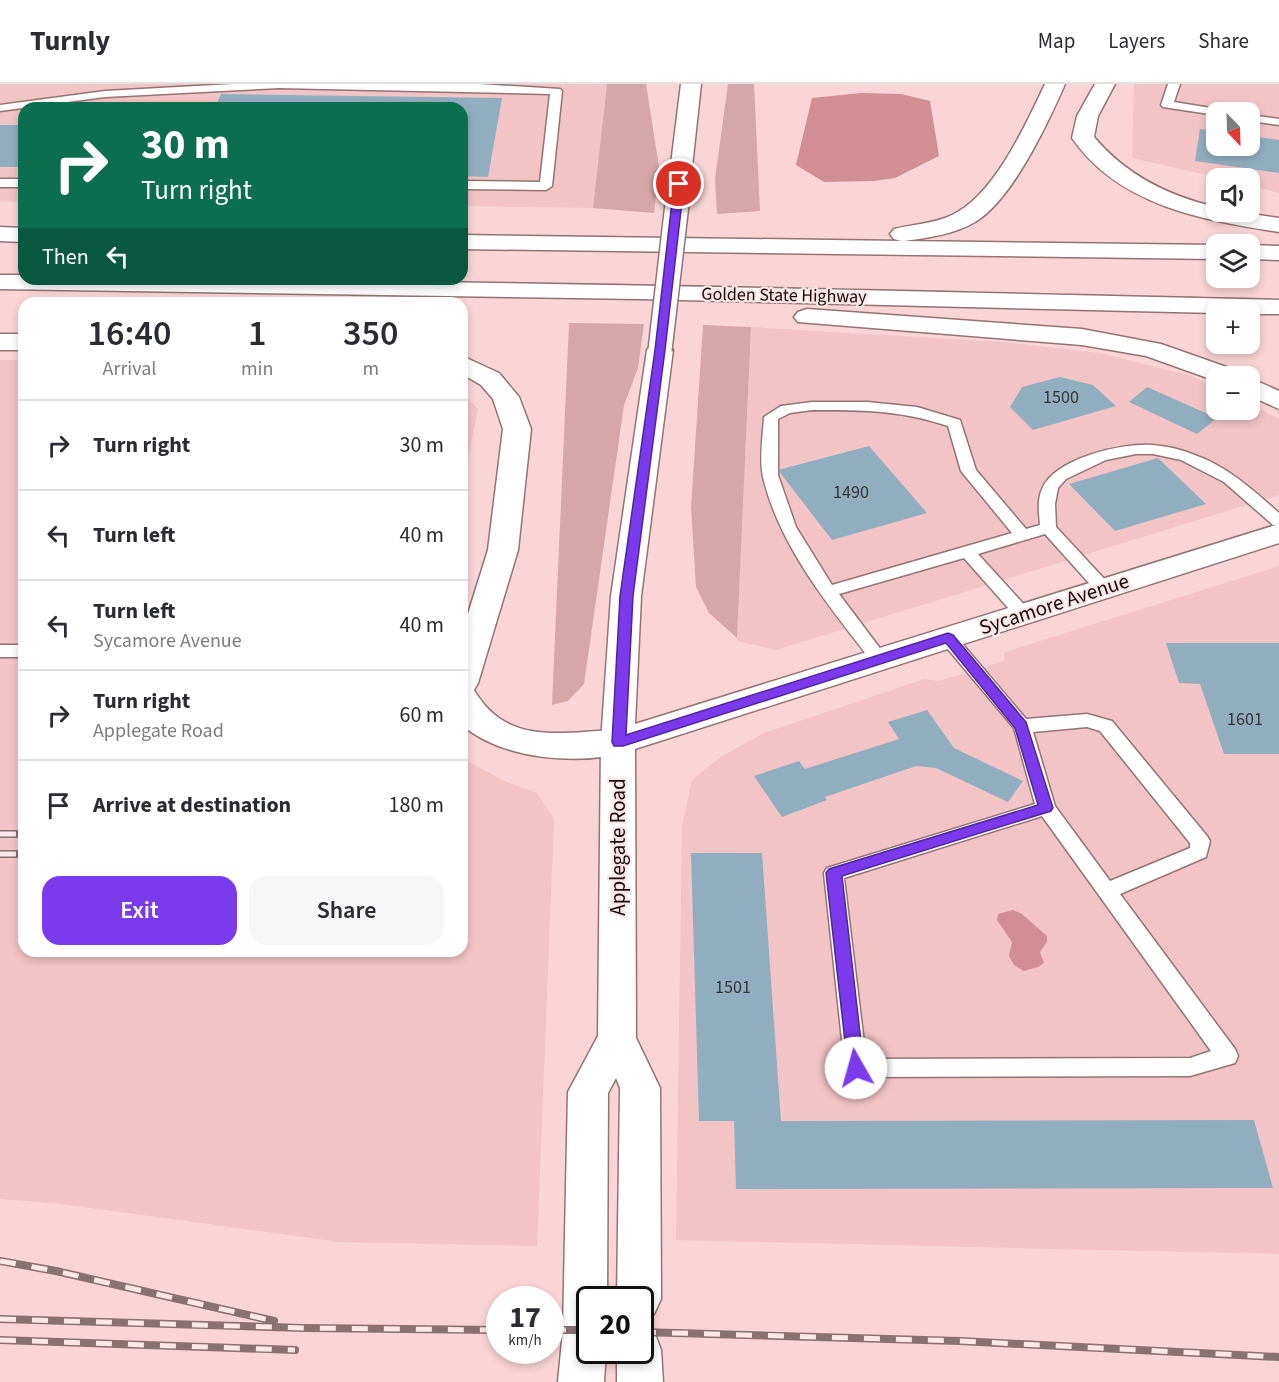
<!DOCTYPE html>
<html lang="en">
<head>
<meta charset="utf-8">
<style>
	body { margin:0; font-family:"Source Sans 3",sans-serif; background:#f7f7f7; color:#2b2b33; height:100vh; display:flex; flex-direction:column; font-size:22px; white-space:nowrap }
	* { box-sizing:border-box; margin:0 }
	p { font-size:20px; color:#7c7c81 }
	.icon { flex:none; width:33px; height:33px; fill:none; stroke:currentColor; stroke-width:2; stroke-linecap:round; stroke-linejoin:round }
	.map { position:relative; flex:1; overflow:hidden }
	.details { position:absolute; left:18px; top:213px; width:450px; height:660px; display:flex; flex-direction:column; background:#fff; border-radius:18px; box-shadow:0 3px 9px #0003 }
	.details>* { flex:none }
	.guide { position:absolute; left:18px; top:18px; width:450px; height:183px; border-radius:18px; box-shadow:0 3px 9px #0003; background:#0b6e4f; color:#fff; overflow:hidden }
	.needle { width:39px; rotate:157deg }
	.controls { position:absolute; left:1206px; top:18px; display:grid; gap:12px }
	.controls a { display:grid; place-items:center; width:54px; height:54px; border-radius:12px; background:#fff; box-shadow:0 3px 9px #0003; font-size:30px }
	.speed { position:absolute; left:486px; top:1202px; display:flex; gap:12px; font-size:30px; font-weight:700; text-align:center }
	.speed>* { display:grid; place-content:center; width:78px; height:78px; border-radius:50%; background:#fff; box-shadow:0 3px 9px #0003; line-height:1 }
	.speed small { font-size:15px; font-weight:400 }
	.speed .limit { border:3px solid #111; border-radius:9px; background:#fff; color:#111 }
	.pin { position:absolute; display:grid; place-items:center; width:51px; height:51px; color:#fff; margin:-26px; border:3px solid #fff; border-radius:50%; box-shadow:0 2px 6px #0007 }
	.me { position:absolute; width:66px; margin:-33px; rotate:353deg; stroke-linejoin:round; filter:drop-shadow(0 0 4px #0008) }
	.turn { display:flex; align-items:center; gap:21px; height:126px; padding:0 24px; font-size:27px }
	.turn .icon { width:78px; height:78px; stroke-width:2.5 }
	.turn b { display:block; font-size:42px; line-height:51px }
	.then { display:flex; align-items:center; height:57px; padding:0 24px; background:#0003; gap:12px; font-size:22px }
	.eta { display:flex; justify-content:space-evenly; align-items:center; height:102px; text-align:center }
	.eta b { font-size:36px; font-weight:600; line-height:42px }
	.cta { display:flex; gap:12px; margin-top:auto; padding:12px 24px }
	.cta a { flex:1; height:69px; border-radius:18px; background:#7c3aed; color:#fff; font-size:24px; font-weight:600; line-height:69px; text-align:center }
	.cta a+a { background:#f7f7f7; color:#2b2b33 }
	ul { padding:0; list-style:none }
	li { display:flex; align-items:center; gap:18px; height:90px; padding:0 24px; border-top:2px solid #e1e1e2 }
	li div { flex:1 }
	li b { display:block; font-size:22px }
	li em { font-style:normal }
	header { display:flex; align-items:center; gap:36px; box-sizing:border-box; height:84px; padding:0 30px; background:#fff; border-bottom:2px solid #e1e1e2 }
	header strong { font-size:28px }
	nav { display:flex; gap:33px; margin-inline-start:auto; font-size:21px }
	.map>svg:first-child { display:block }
</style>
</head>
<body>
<header>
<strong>Turnly</strong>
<nav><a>Map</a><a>Layers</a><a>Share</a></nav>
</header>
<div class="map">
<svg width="1279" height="1298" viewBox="0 0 1279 1298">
	<rect width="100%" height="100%" fill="#fad4d6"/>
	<!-- built -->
	<path fill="#f2c4c6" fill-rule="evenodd" d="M 0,0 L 607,0 L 593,124 L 462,122 L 462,24 L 24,24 L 24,118 L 0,117 Z
		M 1134,0 L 1279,0 L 1279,109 L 1250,102 L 1250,94 L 1220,94 L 1132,74 ZM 1216,28 L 1250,28 L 1250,62 L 1216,62 Z
		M 751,243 L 1002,258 L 1100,269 L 1192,292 L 1216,304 L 1216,326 L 1250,326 L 1250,320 L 1279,335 L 1279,411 L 776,566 L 737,557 Z
		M 0,276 L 24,276 L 24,867 L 462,867 L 462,674 L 504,697 L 537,709 L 554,735 L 537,1162 L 340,1158 L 54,1119 L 0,1115 Z
		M 462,308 L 478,325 L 462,407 Z
		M 1279,482 L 1279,1170 L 676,1156 L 682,743 L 692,696 L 722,672 L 764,649 L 924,595 L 939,597 L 1004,577 L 1005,568 Z"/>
	<!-- green -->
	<path fill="#d5a7a9" d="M 607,0 L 646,0 L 659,83 L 654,129 L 593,124 Z
		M 728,0 L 754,0 L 760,127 L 717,130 L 715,95 Z
		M 569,239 L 644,240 L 638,284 L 624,321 L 584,600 L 568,617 L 552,621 Z
		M 703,241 L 751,243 L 737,554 L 709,529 L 696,503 L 691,424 Z"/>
	<!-- water -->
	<path fill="#d18f93" d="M 861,9 L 901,10 L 930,17 L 939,72 L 895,94 L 873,97 L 824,98 L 796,81 L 812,14 Z
		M 1013,826 L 1022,830 L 1047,852 L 1047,858 L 1040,868 L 1044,879 L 1038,883 L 1024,887 L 1014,881 L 1009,872 L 1012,858 L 997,836 L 998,830 Z"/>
	<!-- building -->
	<path fill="#91aec0" d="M 221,10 L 502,14 L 488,93 L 462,92 L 462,24 L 215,24 Z
		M 0,41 L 24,41 L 24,83 L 0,83 Z
		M 1200,45 L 1216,47 L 1216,62 L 1250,62 L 1250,52 L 1279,56 L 1279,89 L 1195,77 Z
		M 1060,293 L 1093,301 L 1116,322 L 1033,346 L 1010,323 L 1022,303 Z
		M 1147,303 L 1217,334 L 1197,350 L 1129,318 Z
		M 869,362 L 927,429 L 832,456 L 778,386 Z
		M 1158,374 L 1206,420 L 1115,447 L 1069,400 Z
		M 1166,559 L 1279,559 L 1279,670 L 1224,670 L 1200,600 L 1179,599 Z
		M 927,626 L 954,664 L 1023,697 L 1008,718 L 936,684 L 916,682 L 825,713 L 827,716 L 782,733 L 754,692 L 799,677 L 805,685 L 899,655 L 888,638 Z
		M 691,769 L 762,769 L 781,1037 L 1254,1036 L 1273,1104 L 736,1105 L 734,1037 L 699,1037 Z"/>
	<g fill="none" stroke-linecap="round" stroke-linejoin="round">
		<!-- lane casing -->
		<g stroke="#947374" stroke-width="3">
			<path id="lane" d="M 233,0 L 479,0 L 560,5 L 562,7 L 552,102 L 546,106 L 462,105 L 462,97 L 540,98 L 550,10 L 279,4 L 105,13 L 0,27 L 0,21 L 105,7 Z
				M 1168,0 L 1180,0 L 1174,18 L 1217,25 L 1223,28 L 1216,28 L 1216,31 L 1163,23 L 1161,21 Z
				M 1250,31 L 1279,35 L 1279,41 L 1250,37 Z
				M 0,95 L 24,95 L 24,103 L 0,103 Z
				M 812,318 L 867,318 L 917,323 L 960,336 L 976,386 L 1026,445 L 1040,441 C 1039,429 1037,416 1042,405 C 1055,374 1122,359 1152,361 C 1166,362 1180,365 1192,370 C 1227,382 1252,405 1279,429 L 1279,442 L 1273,441 L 1224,398 L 1181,376 L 1153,370 L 1136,370 L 1106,376 L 1066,395 L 1058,404 L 1055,420 L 1056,443 L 1109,500 L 1111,504 L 1109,508 L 1097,508 L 1045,450 L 978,470 L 1029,526 L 1031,530 L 1029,534 L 1017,534 L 964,474 L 839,510 L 888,575 L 885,579 L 873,579 C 830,523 780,464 763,393 C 759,375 763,351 764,333 L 781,322 ZM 812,326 C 862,326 900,326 948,342 L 961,387 L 1012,449 L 832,501 L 796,443 L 778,391 L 778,335 L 790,329 Z
				M 948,548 L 954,550 L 1026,635 L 1087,630 L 1112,637 L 1207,752 L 1210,757 L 1206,773 L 1120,810 L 1235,965 L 1238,972 L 1235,979 L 1190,992 L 856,993 L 848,991 L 845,984 L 824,789 L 827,784 L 1035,720 L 1014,644 L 942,558 L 939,554 L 942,550 ZM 1087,643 L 1100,647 L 1190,759 L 1190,764 L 1110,797 L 1055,722 L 1033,648 ZM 1042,732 L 1211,967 L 1190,974 L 866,975 L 844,794 Z
				M 0,561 L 24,561 L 24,573 L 0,573 Z"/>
		</g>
		<!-- street casing -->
		<g stroke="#947374" stroke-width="3">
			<path id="street" d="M 0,250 L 24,250 L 24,266 L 0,266 Z
				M 462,272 L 499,289 L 519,313 L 531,345 L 518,466 L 478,599 L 474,606 C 500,650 537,651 584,648 C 600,647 614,645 630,649 L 635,658 L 630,667 C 580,682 503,676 462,641 L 462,549 L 488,466 L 503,345 L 493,315 L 481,301 L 462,290 Z"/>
		</g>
		<!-- secondary casing -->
		<g stroke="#947374" stroke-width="3">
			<path id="secondary" d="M 681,0 L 701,0 L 688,120 L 685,125 L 677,127 L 669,125 L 666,120 Z
				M 660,258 L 669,261 L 673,266 L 641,512 L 635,640 L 1279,440 L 1279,459 L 635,665 L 636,954 L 660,1004 L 661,1215 L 654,1230 L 640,1236 L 640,1215 L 617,1215 L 620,1004 L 616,994 L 608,1009 L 607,1215 L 590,1215 L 590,1266 L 606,1266 L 604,1298 L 558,1298 L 563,1246 L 568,1008 L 598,952 L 601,658 L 611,512 L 647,266 L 651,261 Z
				M 640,1244 L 655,1250 L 661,1266 L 663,1298 L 617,1298 L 617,1266 L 640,1266 Z"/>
		</g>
		<!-- highway casing -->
		<g stroke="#947374" stroke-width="3">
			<path id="highway" d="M 1045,0 L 1065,0 C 1048,39 1012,116 975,138 C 955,150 928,154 904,157 L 1216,161 L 1216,175 L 462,165 L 462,151 L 901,157 L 894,155 L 890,150 L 894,145 C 913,140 934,140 952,131 C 994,112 1026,40 1045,0 Z
				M 1095,0 L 1115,0 L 1098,32 L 1094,53 C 1126,91 1168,112 1216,123 L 1216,128 L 1239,128 L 1279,134 L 1279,148 C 1203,136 1119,122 1072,54 L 1077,32 Z
				M 0,143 L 24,144 L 24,158 L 0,157 Z
				M 1250,161 L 1279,162 L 1279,176 L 1250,175 Z
				M 0,191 L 24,191 L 24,195 C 442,195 861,206 1279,216 L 1279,230 L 1250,230 L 1250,226 L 1216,226 L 1216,229 L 639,215 L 0,205 Z
				M 807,225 L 1082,245 L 1161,260 L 1235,286 L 1239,292 L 1216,292 L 1216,297 L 1146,272 L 1082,261 L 798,238 L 794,233 L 798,228 Z
				M 1250,294 L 1279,307 L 1279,325 L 1250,312 Z"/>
		</g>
		<!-- lane -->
		<use href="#lane" fill="#fff" fill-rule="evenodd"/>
		<!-- street -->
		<use href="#street" fill="#fff" fill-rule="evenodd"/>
		<!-- secondary -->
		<use href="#secondary" fill="#fff" fill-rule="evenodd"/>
		<!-- highway -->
		<use href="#highway" fill="#fff" fill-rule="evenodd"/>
		<!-- rail casing -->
		<g stroke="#897071" stroke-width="8">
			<path id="rail" d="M 0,750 L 24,750
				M 0,770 L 24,770
				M 0,1177 L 56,1187 L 274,1237
				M 0,1235 L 303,1244 L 500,1246
				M 550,1246 L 590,1246
				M 640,1248 L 960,1257 L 1279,1273
				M 0,1256 L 295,1266"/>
		</g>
		<!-- rail -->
		<use href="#rail" stroke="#fde6e7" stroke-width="5" stroke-dasharray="16" stroke-linecap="butt"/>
		<!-- secondary-bridge casing -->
		<g stroke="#947374" stroke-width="26" stroke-linecap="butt">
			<path id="secondary-bridge" d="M 660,266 L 677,120"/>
		</g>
		<!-- secondary-bridge -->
		<use href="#secondary-bridge" stroke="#fff" stroke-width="23"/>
	</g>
	<!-- route -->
	<path fill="#7c3aed" stroke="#51269a" stroke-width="1.5" d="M 679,97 L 684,100 L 665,266 L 633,512 L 626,651 L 948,549 L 953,551 L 1026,638 L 1053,724 L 1051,727 L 842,792 L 864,984 L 862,989 L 856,991 L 850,989 L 848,984 L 826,789 L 829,785 L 1038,721 L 1015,644 L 946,559 L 623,662 L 614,662 L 612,658 L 620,512 L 655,266 L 674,100 Z"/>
	<g text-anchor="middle" stroke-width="4.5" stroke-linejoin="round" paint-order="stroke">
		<!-- far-street labels -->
		<g font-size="18" fill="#170b0c" stroke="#fde6e7">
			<text transform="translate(784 211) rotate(1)" y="6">Golden State Highway</text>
		</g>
		<!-- number labels -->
		<g font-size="18" fill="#363439">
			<text x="1061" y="319">1500</text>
			<text x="851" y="414">1490</text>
			<text x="1245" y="641">1601</text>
			<text x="733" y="909">1501</text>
		</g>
		<!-- street labels -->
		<g font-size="21" fill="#170b0c" stroke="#fde6e7">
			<text transform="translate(1054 520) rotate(-18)" y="7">Sycamore Avenue</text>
			<text transform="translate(618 763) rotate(-90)" y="7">Applegate Road</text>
		</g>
	</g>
</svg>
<div class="controls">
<a><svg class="needle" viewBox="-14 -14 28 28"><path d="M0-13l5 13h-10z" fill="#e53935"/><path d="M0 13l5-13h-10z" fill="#7c7c81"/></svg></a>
<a><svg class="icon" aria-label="sound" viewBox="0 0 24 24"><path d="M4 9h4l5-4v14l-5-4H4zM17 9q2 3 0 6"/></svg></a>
<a><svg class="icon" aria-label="layers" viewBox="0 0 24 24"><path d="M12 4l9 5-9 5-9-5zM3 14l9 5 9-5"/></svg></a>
<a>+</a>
<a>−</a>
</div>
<div class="speed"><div>17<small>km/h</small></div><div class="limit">20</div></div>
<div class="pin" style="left:679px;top:100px;background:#d93025"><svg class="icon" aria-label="arrive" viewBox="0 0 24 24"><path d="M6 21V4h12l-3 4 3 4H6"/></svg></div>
<svg class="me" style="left:856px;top:984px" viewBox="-20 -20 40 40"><circle r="19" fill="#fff"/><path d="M0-13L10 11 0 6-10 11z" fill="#7c3aed"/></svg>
<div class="guide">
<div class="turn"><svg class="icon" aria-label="right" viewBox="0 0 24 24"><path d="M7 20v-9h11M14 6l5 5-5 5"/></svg><div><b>30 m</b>Turn right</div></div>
<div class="then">Then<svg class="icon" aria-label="left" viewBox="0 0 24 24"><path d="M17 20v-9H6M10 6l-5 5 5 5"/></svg></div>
</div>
<section class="details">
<div class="eta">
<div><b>16:40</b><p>Arrival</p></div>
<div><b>1</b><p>min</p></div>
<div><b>350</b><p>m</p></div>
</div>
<ul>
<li><svg class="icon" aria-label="right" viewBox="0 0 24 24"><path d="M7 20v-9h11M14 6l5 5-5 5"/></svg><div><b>Turn right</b></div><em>30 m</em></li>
<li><svg class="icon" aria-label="left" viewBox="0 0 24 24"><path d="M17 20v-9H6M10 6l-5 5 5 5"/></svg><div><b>Turn left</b></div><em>40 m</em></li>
<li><svg class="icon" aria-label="left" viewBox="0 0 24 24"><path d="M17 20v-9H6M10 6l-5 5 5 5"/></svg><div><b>Turn left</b><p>Sycamore Avenue</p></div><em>40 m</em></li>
<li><svg class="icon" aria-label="right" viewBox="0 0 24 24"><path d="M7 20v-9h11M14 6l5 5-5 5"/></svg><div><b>Turn right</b><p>Applegate Road</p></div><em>60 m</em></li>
<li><svg class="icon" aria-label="arrive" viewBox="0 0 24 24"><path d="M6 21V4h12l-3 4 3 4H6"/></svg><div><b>Arrive at destination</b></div><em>180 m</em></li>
</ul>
<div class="cta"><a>Exit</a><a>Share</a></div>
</section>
</div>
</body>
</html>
